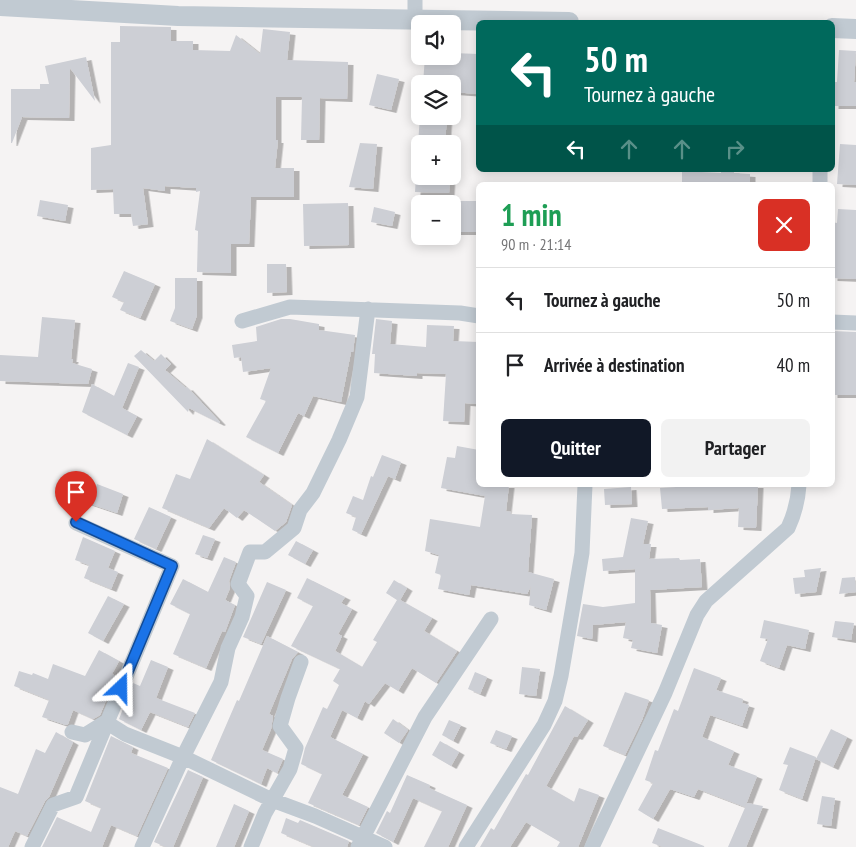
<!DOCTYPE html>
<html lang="fr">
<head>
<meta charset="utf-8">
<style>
	body { margin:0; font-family:"PT Sans Narrow",sans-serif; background:#f2f2f2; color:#202124; height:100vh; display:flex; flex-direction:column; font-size:19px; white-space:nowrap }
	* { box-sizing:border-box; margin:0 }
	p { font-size:16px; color:#757577 }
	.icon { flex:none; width:28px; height:28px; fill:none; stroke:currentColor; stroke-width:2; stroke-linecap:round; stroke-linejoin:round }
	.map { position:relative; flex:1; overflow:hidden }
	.details { position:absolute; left:476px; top:182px; width:359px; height:305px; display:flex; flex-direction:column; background:#fff; border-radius:8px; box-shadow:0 2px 12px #0003 }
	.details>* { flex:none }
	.hud { position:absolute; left:476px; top:20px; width:359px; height:152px; border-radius:8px; box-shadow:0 2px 12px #0003; background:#00695c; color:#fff; overflow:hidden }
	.buttons { position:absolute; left:411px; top:15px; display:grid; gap:10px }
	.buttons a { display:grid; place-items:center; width:50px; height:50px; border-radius:8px; background:#fff; box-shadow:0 2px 12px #0003; font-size:25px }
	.pin { position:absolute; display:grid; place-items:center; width:42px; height:42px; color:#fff; margin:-51px -21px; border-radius:50% 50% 50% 0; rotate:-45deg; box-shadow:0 0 5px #0007 }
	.pin .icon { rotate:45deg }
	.me { position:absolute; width:55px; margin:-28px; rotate:23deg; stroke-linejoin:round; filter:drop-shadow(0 0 4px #0008) }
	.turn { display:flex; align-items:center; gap:18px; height:105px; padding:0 25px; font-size:22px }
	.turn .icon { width:65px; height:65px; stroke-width:2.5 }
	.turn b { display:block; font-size:35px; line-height:42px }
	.lanes { display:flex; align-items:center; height:48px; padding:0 25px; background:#0003; justify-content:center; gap:25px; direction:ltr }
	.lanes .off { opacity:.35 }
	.round { display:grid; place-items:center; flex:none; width:52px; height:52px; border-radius:8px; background:#f2f2f2 }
	.overview { display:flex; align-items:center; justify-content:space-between; height:85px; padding:0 25px }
	h1 { font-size:30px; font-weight:700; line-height:38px; color:#1e9e55 }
	.button { display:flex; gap:10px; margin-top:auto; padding:10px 25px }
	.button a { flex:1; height:58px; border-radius:8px; background:#111827; color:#fff; font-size:20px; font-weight:700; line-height:58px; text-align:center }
	.button a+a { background:#f2f2f2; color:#202124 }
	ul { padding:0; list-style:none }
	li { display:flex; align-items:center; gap:15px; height:65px; padding:0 25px; border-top:1px solid #e0e0e0 }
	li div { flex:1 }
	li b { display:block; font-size:19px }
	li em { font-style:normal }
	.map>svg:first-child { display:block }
</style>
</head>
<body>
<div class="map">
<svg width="856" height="847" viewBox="0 0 856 847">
	<defs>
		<filter id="shadow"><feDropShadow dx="5.5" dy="3" stdDeviation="0" flood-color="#0004"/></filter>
	</defs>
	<rect width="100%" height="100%" fill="#f5f3f3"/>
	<!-- building -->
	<path fill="#cdcfd5" filter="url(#shadow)" d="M 120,26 L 171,27 L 171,41 L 193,41 L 193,50 L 230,51 L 236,35 L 260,54 L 263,29 L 290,32 L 287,60 L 348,62 L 347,99 L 320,98 L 319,140 L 301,140 L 302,97 L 276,97 L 276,140 L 278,140 L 275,168 L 294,168 L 294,197 L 251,197 L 249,244 L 231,244 L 231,273 L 197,272 L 198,231 L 195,230 L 200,191 L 196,192 L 196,188 L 165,186 L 165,191 L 143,188 L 148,224 L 133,226 L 131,214 L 114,214 L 113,189 L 91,190 L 91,148 L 111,145 L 111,42 L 120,42 Z
		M 839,50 L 856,51 L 854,82 L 856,82 L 856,106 L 833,106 L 834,82 L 837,82 Z
		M 452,53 L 479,54 L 479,94 L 452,92 L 452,84 L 423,84 L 425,56 L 452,56 Z
		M 86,57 L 95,101 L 70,68 L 69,118 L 22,117 L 12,143 L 11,143 L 11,89 L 40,89 L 40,84 L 49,84 L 45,66 Z
		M 377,74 L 399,79 L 391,110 L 369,105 Z
		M 420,116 L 447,116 L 445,144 L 418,144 Z
		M 360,143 L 377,144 L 373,189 L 349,187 Z
		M 840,144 L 856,145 L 856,185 L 837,184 Z
		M 721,170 L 734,170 L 734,173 L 750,174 L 750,185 L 682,185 L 682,171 L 721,173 Z
		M 416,176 L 450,176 L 449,193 L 415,192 Z
		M 40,200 L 68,205 L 65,221 L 37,216 Z
		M 452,201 L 476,201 L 476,232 L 452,232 Z
		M 348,203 L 349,245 L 304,246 L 303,204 Z
		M 374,207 L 395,212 L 392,226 L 371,222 Z
		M 838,209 L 856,210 L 856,279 L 832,278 L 832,222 L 837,223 Z
		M 267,264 L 286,264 L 287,292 L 267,293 Z
		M 124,271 L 155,284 L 140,318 L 120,310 L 124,302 L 112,297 Z
		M 175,278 L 197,278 L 197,315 L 192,329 L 170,321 L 175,308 Z
		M 42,317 L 75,320 L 71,359 L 73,359 L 72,363 L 92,369 L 88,384 L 0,381 L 0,355 L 38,357 Z
		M 281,319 L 290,319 L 319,324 L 319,330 L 355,335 L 353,352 L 351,352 L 341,402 L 313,396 L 304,416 L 298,413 L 278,453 L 246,437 L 266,401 L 260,399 L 271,368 L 243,372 L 241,357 L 234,358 L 232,345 L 257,341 L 256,327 Z
		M 376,319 L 392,321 L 390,344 L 426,347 L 427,325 L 454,326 L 453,341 L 479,342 L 479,404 L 465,403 L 464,422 L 443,421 L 446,374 L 417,373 L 417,376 L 374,373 L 375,354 L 372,354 Z
		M 832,331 L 856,332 L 856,395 L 832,395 Z
		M 141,350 L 154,361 L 161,354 L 171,364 L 165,370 L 186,388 L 187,387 L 220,422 L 219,423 L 189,408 L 188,412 L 134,356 Z
		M 128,363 L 139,367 L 122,408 L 137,416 L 127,435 L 82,412 L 92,384 L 114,396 Z
		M 207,439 L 264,475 L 259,482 L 292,505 L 286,522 L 275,531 L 244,510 L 237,518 L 224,508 L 209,528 L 162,508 L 176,474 L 190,479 Z
		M 457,446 L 479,450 L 479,485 L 509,485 L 506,511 L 511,512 L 510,514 L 532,515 L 528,572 L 554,579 L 546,610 L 529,605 L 531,586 L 527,594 L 471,585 L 469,595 L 438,589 L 441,575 L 435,573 L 439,555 L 425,551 L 430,519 L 480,527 L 485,496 L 441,488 L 447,457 L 455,458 Z
		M 382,455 L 401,462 L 395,479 L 388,476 L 361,534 L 352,530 L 356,517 L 346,513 L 353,496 L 363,500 L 371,476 L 373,477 Z
		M 72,483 L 94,491 L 97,484 L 123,494 L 117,513 L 67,496 Z
		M 693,485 L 758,485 L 756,528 L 738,527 L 739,508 L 708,510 L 708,507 L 662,509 L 660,488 L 693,486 Z
		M 631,487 L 632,504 L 605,505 L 604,489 Z
		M 149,507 L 171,517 L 156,549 L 134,539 Z
		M 631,518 L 648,521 L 643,544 L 651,544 L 649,559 L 679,558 L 680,560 L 700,559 L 702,587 L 650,590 L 651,623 L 662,625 L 657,653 L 631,648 L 633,640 L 623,638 L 626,622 L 593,625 L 592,639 L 577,636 L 583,604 L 603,607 L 635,603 L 635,569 L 603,571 L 602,559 L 623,557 Z
		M 203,535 L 215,539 L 207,558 L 195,554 Z
		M 83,537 L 115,551 L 108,568 L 118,572 L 111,589 L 84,578 L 89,565 L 75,560 Z
		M 296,541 L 313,550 L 305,564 L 288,555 Z
		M 224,557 L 236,562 L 229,581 L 230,588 L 225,600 L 235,605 L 225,632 L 222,631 L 206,668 L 173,654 L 190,614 L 170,604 L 183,579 L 208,592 Z
		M 821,568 L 816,592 L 795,594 L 793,578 L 805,577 L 804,570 Z
		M 855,577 L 856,592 L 839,594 L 842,578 Z
		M 307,578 L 345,597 L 341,603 L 352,609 L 338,634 L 342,636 L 335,651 L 362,667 L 377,642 L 373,640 L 397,600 L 386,593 L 394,580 L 407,588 L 400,600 L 432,618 L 424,631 L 457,651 L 436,683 L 412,668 L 398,691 L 385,683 L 369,704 L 365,701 L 357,718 L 342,710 L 330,737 L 363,754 L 342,795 L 368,807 L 359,825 L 308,803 L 322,774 L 301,764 L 305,748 L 323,707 L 327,709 L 339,685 L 333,681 L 340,669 L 291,646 L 313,606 L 297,598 Z
		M 267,582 L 286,590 L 261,644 L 243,637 Z
		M 108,596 L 124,604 L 103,641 L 88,633 Z
		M 764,620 L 809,630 L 805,649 L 787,645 L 779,668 L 760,661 L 768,639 L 760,638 Z
		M 835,621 L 854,623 L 851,640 L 832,637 Z
		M 267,636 L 298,652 L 292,659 L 269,714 L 273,716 L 271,729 L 262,750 L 283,759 L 277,773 L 267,768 L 261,784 L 211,760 L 237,700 L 239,701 Z
		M 99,650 L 119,661 L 112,674 L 116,676 L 100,715 L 93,719 L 73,710 L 68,724 L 66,725 L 42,717 L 49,700 L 14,686 L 19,671 L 32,675 L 33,673 L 48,679 L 53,664 L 85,676 Z
		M 151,660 L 168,667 L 156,698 L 195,713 L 188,727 L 150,712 L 141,730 L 119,719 L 133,683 L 140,686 Z
		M 522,667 L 540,669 L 536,696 L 519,694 Z
		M 694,668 L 721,678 L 716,690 L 743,699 L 742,703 L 749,705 L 742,726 L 710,715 L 702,737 L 734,751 L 728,765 L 757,776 L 745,807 L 698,789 L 694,797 L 670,789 L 653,819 L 638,810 L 653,783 L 645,780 L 655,750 L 658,751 L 674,709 L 678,711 Z
		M 475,672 L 487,677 L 480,694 L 468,689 Z
		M 625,692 L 649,700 L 642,720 L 625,755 L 603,746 Z
		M 565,706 L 588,720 L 577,737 L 574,736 L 546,786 L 574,802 L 579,788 L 599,795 L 578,847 L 557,847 L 560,842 L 526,822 L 510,847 L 480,847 L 491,828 L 494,830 L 526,774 L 528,775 Z
		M 393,719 L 408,730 L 399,743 L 384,733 Z
		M 449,720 L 461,725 L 453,741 L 442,735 Z
		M 831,729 L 847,737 L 833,767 L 816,759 Z
		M 496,730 L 512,736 L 506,749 L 490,743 Z
		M 56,732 L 73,742 L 49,797 L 45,801 L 27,836 L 15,831 L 8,847 L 0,847 L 0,787 L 18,794 L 36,749 L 45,753 Z
		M 111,736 L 133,747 L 131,753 L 168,768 L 137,836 L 111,825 L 102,847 L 42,847 L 57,817 L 91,832 L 101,808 L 85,801 Z
		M 440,741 L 459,752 L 451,766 L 432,755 Z
		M 790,747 L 816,757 L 802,799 L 779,790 L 788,765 L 783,764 Z
		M 188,770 L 203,777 L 173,847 L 166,847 L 154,842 Z
		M 407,775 L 430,785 L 429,788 L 467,805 L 448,847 L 424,847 L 442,811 L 413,798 L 393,842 L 376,833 L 387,811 L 390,813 Z
		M 822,796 L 835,798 L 831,826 L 817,824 Z
		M 747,803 L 763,806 L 746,847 L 728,847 Z
		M 234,804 L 249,811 L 234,847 L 216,847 Z
		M 286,818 L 298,823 L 300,820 L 349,841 L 347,847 L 314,847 L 281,833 Z
		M 658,828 L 704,846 L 704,847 L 663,847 L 652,843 Z"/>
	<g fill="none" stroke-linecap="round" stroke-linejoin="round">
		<!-- minor -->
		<path stroke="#c1cad2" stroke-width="15" d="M 415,0 L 415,19
			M 820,185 L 820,170
			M 242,321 L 290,307 L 460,313 L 479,316
			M 832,322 L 856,323
			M 72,732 L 85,735 L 106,722 L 125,734 L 183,757 L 272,800 L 315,816 L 385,847
			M 32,847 L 53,805 L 76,797 L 172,566 L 76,523
			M 142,847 L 183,757 L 221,682 L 228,648 L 242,617 L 247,596 L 238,584 L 250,552 L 265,552 L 294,528 L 300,510 L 313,493 L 339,440 L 357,397 L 368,309
			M 251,847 L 265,813 L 290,769 L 296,748 L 280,726 L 288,698 L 301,662
			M 358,847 L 425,717 L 491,619
			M 466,847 L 544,725 L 555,701 L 561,676 L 582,553 L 585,485
			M 592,847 L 665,693 L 697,615 L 706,601 L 788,528 C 795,513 798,501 799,485"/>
		<!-- tertiary -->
		<path stroke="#c1cad2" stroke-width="20" d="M 0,6 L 178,16 L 569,22
			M 832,28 L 856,29"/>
	</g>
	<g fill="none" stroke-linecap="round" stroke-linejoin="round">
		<!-- route casing -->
		<g stroke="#114b97" stroke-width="12">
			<path id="route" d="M 76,522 L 172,566 L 121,688"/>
		</g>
		<!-- route -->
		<use href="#route" stroke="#1a73e8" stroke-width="9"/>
	</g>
</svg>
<div class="buttons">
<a><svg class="icon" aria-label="sound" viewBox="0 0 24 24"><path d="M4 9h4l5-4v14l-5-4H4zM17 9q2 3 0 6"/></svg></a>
<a><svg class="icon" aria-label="layers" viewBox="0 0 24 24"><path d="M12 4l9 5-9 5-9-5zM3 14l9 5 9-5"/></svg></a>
<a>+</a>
<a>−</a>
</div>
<div class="pin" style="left:76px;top:522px;background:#d93025"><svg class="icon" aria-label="arrive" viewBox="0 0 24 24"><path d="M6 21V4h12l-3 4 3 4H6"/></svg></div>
<svg class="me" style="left:121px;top:688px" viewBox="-20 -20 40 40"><path d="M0-17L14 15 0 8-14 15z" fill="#1a73e8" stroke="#fff" stroke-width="4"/></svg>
<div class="hud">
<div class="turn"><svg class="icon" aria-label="left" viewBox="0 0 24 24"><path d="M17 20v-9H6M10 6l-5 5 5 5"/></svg><div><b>50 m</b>Tournez à gauche</div></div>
<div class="lanes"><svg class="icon" aria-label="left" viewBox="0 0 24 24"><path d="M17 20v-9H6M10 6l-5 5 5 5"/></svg><svg class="icon off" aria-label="ahead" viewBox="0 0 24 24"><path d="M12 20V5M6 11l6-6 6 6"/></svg><svg class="icon off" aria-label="ahead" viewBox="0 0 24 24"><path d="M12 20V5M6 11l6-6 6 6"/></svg><svg class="icon off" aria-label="right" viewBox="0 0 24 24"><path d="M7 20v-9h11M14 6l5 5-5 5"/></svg></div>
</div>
<section class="details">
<div class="overview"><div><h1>1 min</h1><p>90 m · 21:14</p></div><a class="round" style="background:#d93025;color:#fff"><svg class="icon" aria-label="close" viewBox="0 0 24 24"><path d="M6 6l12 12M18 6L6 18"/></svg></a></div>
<ul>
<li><svg class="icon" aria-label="left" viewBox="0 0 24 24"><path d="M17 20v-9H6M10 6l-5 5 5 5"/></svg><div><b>Tournez à gauche</b></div><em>50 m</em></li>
<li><svg class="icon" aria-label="arrive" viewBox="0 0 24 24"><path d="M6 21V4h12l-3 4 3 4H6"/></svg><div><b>Arrivée à destination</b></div><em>40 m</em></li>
</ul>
<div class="button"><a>Quitter</a><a>Partager</a></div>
</section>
</div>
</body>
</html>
